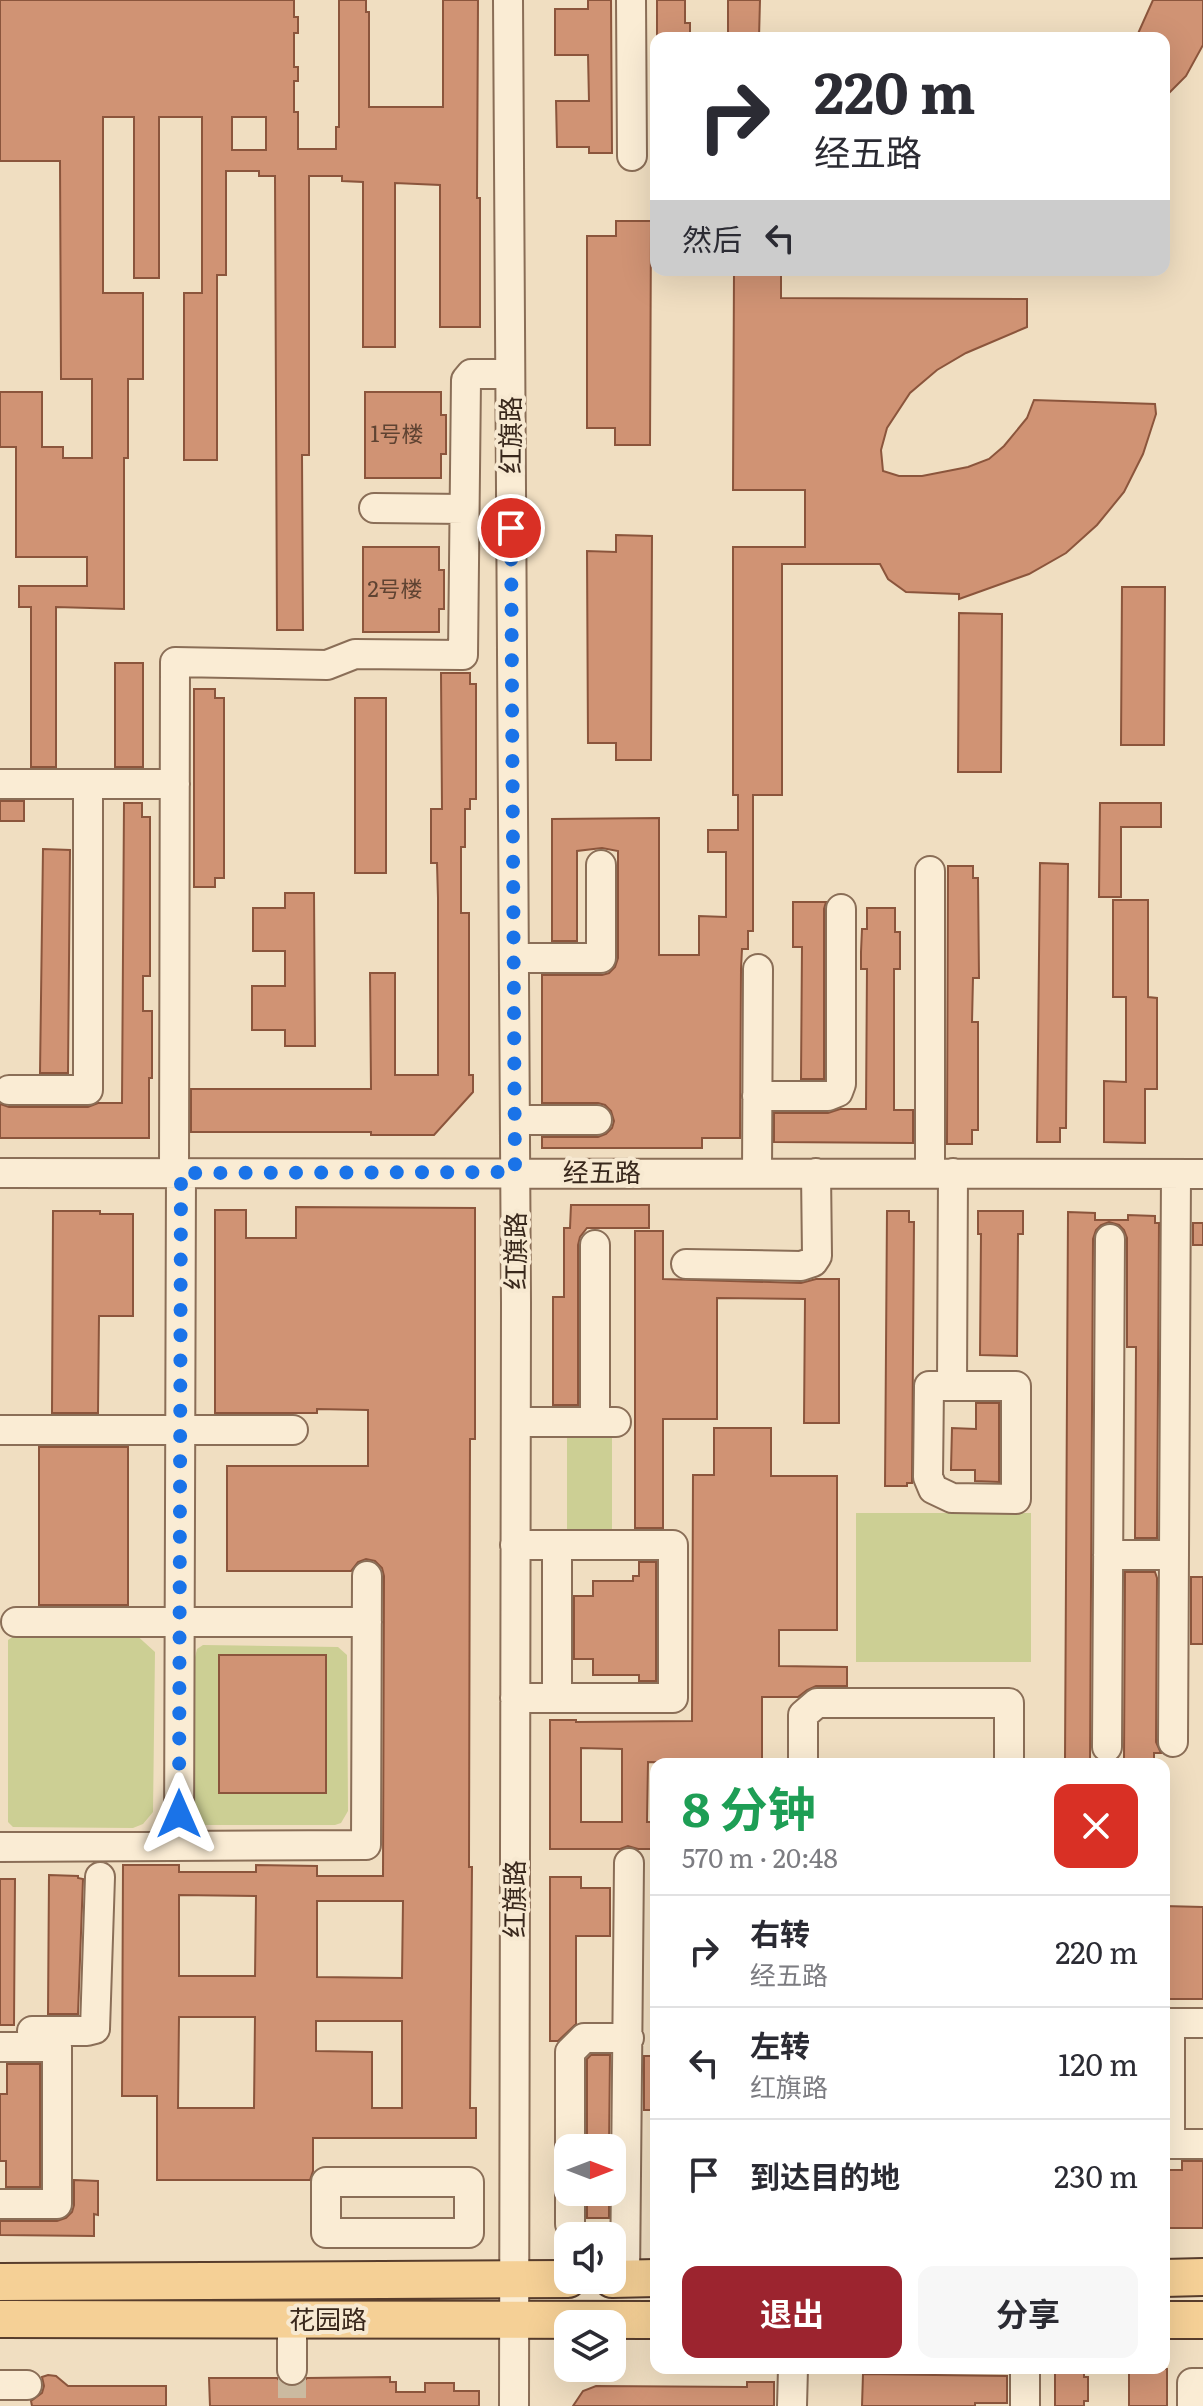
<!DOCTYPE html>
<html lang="zh">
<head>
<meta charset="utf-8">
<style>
	body { margin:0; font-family:Literata,"Noto Sans SC",serif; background:#f7f7f7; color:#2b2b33; height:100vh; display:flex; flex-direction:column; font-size:30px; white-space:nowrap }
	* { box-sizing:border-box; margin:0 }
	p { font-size:26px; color:#7c7c81 }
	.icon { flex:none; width:44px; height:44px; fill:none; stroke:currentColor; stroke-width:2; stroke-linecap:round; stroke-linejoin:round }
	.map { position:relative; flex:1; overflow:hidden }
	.side { position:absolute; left:650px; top:1758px; width:520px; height:616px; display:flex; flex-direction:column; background:#fff; border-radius:16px; box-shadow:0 8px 32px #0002 }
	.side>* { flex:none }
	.hud { position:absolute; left:650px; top:32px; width:520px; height:244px; border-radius:16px; box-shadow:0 8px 32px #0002; background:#fff; color:#2b2b33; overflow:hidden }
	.needle { width:52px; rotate:90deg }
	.controls { position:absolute; left:554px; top:2134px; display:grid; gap:16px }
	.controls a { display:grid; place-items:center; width:72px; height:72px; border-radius:16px; background:#fff; box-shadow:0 8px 32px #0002; font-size:40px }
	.pin { position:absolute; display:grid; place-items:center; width:68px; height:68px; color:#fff; margin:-34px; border:4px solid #fff; border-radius:50%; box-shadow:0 2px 8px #0007 }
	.me { position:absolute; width:88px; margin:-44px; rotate:0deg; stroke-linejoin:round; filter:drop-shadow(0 0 6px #0008) }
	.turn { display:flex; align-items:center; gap:28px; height:168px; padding:0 32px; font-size:36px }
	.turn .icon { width:104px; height:104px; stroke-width:2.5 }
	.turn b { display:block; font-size:56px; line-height:68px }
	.then { display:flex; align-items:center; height:76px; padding:0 32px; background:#0003; gap:16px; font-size:30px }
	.round { display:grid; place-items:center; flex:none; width:84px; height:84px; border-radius:16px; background:#f7f7f7 }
	.summary { display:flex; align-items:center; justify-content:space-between; height:136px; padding:0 32px }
	h1 { font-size:48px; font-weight:700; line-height:60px; color:#1e9e55 }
	.button { display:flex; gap:16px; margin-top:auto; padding:16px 32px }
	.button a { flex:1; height:92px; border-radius:16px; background:#9c242f; color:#fff; font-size:32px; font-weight:700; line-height:92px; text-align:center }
	.button a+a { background:#f7f7f7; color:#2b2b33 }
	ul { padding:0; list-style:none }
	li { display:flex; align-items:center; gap:24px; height:112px; padding:0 32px; border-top:2px solid #e1e1e2 }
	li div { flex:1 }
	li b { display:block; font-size:30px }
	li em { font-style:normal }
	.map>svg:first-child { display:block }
</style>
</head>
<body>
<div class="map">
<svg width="1203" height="2406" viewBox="0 0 1203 2406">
	<rect width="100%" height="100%" fill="#f0dec1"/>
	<!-- green -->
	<path fill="#cccf94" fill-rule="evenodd" d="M 567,1431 L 612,1431 L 612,1536 L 567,1536 Z
		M 856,1513 L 1031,1513 L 1031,1662 L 856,1662 Z
		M 133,1632 L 155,1652 L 153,1812 L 143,1824 L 133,1828 L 13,1827 L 8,1822 L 8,1640 L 17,1634 Z
		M 203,1645 L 338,1647 L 347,1655 L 348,1811 L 341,1823 L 335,1825 L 205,1825 L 195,1821 L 193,1817 L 195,1657 L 197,1649 ZM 219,1655 L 326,1655 L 325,1793 L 219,1793 Z"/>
	<!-- building -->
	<path fill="#d09374" stroke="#8b553c" stroke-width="2" fill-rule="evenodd" d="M 0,0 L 294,0 L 294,17 L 298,17 L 298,33 L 294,33 L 294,67 L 298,67 L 298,81 L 294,81 L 294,112 L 298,112 L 298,149 L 336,149 L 336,127 L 339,127 L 339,0 L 366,0 L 366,12 L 369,12 L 369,107 L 443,107 L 443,0 L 478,0 L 477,198 L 480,198 L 480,327 L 440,327 L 440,185 L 395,183 L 395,347 L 363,347 L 363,182 L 342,181 L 342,176 L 309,176 L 309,455 L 302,455 L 303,630 L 277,630 L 275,176 L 259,176 L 259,171 L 226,171 L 226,275 L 217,275 L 217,460 L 184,460 L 184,293 L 202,293 L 202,117 L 159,117 L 159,278 L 134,278 L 134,117 L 103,117 L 103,293 L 143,293 L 143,379 L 128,379 L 128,458 L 124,458 L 124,609 L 56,607 L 56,767 L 31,767 L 31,607 L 19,607 L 19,586 L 87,586 L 87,557 L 16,557 L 16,447 L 0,447 L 0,392 L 42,392 L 42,447 L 63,447 L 63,458 L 92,458 L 92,379 L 61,379 L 60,161 L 0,161 ZM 232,117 L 266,117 L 266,150 L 232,150 Z
		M 588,0 L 611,0 L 612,153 L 589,153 L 589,147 L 557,147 L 556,101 L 589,101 L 588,55 L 555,55 L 555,9 L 588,9 Z
		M 657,0 L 685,0 L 685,23 L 690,23 L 690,38 L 657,38 Z
		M 728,0 L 760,0 L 759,38 L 728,38 Z
		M 1153,0 L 1203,0 L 1203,45 L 1186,76 L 1164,98 L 1164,38 L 1136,38 Z
		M 616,221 L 651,221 L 650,445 L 615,445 L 615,428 L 587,428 L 587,236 L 616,236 Z
		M 734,270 L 781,270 L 781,298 L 1027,299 L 1027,327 L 966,353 L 937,370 L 910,393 L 887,428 L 881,450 L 883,471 L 899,476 L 922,476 L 968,467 L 989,459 L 1004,446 L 1027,418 L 1034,400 L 1155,404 L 1156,414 L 1143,454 L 1124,492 L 1097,525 L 1066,553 L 1029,574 L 959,599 L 959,594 L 906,592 L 888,579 L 880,564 L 782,564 L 782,795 L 753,795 L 753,931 L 748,931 L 748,949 L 742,949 L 741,969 L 740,1138 L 702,1138 L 702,1148 L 542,1148 L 542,1137 L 598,1137 L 606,1134 L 612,1128 L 614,1121 L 611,1111 L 605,1105 L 598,1103 L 542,1103 L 542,975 L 602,975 L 609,973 L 615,967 L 618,958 L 618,851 L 602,848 L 577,851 L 577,941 L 552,941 L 552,819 L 659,818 L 659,955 L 699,955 L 699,916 L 726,917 L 726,852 L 708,852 L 708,830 L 738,830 L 738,795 L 733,795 L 733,547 L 805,547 L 805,490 L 733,490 Z
		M 365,392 L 441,392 L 441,415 L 446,415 L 446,454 L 441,454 L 441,478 L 365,478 Z
		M 616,535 L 652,536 L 651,760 L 616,760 L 616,743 L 588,743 L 587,551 L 616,552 Z
		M 363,547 L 439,547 L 439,570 L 444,570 L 444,609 L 439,609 L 439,632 L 363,632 Z
		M 1122,587 L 1165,587 L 1164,745 L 1121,745 Z
		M 959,613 L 1002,614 L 1001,772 L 958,772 Z
		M 115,663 L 143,663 L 143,767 L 115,767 Z
		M 441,673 L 470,673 L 470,684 L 476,684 L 476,799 L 470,799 L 470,809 L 465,809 L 465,847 L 461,847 L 461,913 L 469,913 L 469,1075 L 473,1075 L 473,1092 L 434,1135 L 371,1135 L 371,1132 L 191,1132 L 191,1089 L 371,1089 L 370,973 L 395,973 L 395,1075 L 438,1075 L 438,898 L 437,863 L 431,863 L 431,809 L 442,809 Z
		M 194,689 L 215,689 L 215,698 L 224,698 L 224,878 L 215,878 L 215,887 L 194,887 Z
		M 355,698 L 386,698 L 386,873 L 355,873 Z
		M 0,801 L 24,801 L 24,821 L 0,821 Z
		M 124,803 L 142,803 L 142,817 L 150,817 L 150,976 L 143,976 L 143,1011 L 152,1011 L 152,1078 L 149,1078 L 149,1138 L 0,1138 L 0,1104 L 9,1107 L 88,1107 L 98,1103 L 122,1103 Z
		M 1100,803 L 1161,803 L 1161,827 L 1121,827 L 1121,897 L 1099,897 Z
		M 43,849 L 70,850 L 68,1073 L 40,1073 Z
		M 1040,863 L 1068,864 L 1066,1128 L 1060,1128 L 1060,1142 L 1037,1142 Z
		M 948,866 L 973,866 L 973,878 L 978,878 L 979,978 L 973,978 L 972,1022 L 978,1022 L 978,1130 L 972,1130 L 972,1144 L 947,1144 Z
		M 285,893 L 314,893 L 315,1046 L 285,1046 L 285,1030 L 252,1030 L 252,986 L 285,986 L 285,951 L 253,951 L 253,908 L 285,908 Z
		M 1113,900 L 1148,900 L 1148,997 L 1157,998 L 1157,1089 L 1145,1089 L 1145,1143 L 1104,1142 L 1104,1081 L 1126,1082 L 1126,997 L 1113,997 Z
		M 793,902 L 826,902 L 824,909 L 824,1079 L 801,1079 L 802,947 L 793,947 Z
		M 867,908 L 895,908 L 895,932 L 900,932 L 900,969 L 894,969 L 894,1110 L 913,1110 L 913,1143 L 774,1142 L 774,1113 L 828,1113 L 840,1109 L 866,1109 L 867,969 L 861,969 L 861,952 L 862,929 L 867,929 Z
		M 571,1205 L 649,1205 L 649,1228 L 587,1228 L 580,1237 L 578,1245 L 578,1405 L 553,1405 L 553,1297 L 564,1297 L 564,1228 L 570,1228 Z
		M 296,1207 L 475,1208 L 475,1439 L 470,1439 L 469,1867 L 472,1867 L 470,2108 L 476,2108 L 476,2138 L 313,2138 L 313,2171 L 310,2180 L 157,2180 L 157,2096 L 122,2096 L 123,1865 L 179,1865 L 179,1872 L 256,1872 L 256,1865 L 317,1866 L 317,1876 L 383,1876 L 384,1576 L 382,1568 L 375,1561 L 366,1559 L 358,1562 L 351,1571 L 227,1571 L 227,1466 L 368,1466 L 368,1410 L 317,1409 L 317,1413 L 215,1413 L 215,1210 L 246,1210 L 246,1238 L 296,1238 ZM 179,1895 L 256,1896 L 255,1976 L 179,1976 ZM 317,1901 L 403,1901 L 402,1978 L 317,1977 ZM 179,2017 L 255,2017 L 254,2108 L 178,2108 ZM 316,2021 L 402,2021 L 402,2108 L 372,2108 L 372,2052 L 316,2051 Z
		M 53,1211 L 100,1211 L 100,1214 L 133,1214 L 133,1316 L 99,1316 L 98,1413 L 52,1413 Z
		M 887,1211 L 909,1211 L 909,1222 L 914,1222 L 912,1483 L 907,1483 L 907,1486 L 885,1486 Z
		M 978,1211 L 1023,1211 L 1023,1234 L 1018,1234 L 1017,1356 L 980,1355 L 981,1234 L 978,1234 Z
		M 1068,1212 L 1095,1213 L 1095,1220 L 1128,1220 L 1128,1215 L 1155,1216 L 1155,1223 L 1159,1223 L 1157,1538 L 1135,1538 L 1136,1347 L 1127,1347 L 1127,1238 L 1124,1230 L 1119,1225 L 1109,1222 L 1101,1225 L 1096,1230 L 1093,1239 L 1090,1761 L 1065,1761 Z
		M 1193,1223 L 1203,1223 L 1203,1245 L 1193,1245 Z
		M 635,1231 L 663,1231 L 663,1279 L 801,1283 L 816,1279 L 839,1279 L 839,1423 L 804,1423 L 805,1299 L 717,1298 L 717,1419 L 663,1419 L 663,1528 L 635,1528 Z
		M 976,1403 L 999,1403 L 999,1482 L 975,1481 L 975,1470 L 951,1470 L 952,1428 L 976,1429 Z
		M 714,1428 L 771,1428 L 771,1476 L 837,1476 L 837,1630 L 779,1630 L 779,1666 L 847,1667 L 847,1686 L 816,1686 L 807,1690 L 798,1697 L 762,1697 L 762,1764 L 648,1762 L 647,1822 L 656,1822 L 656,1849 L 638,1849 L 628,1846 L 620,1849 L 550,1849 L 550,1720 L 576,1720 L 576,1722 L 692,1721 L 693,1475 L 714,1475 ZM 581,1748 L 622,1749 L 622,1822 L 581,1822 Z
		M 39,1447 L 128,1447 L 128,1605 L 39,1605 Z
		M 639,1562 L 656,1562 L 656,1681 L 639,1681 L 639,1675 L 593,1675 L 593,1659 L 574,1659 L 574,1596 L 593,1596 L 593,1581 L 633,1581 L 633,1576 L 639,1576 Z
		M 1125,1572 L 1155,1572 L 1157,1578 L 1156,1742 L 1161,1753 L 1154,1753 L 1154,1762 L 1124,1761 Z
		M 1191,1577 L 1203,1577 L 1203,1644 L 1191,1644 Z
		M 219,1655 L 326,1655 L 326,1793 L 219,1793 Z
		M 49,1875 L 78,1876 L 78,1878 L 83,1879 L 78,2014 L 48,2014 Z
		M 550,1877 L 581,1877 L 581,1888 L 610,1888 L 610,1936 L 576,1936 L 576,2024 L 558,2041 L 550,2041 Z
		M 0,1879 L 15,1879 L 14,2025 L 0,2025 Z
		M 1164,1906 L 1203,1907 L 1203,1999 L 1164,1999 Z
		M 591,2055 L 610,2055 L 609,2148 L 587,2148 L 587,2059 Z
		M 644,2056 L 656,2056 L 656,2110 L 644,2110 Z
		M 7,2064 L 40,2064 L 40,2187 L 6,2187 L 6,2161 L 0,2161 L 0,2094 L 7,2094 Z
		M 1182,2161 L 1203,2161 L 1203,2228 L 1164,2228 L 1164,2170 L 1182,2170 Z
		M 74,2180 L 98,2181 L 98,2215 L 94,2214 L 94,2236 L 0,2235 L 0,2221 L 57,2221 L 66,2218 L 72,2212 L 74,2205 Z
		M 587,2192 L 609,2192 L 609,2218 L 587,2218 Z
		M 1129,2368 L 1167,2369 L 1167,2406 L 1129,2406 Z
		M 1055,2370 L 1084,2370 L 1084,2377 L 1088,2377 L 1088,2401 L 1084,2401 L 1084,2406 L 1055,2406 Z
		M 863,2374 L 1007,2376 L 1007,2403 L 975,2403 L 975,2406 L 862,2406 Z
		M 48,2375 L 56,2376 L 68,2386 L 166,2386 L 166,2406 L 32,2406 L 31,2401 L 42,2393 L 44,2386 L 42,2377 Z
		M 390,2377 L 390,2382 L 396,2382 L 396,2392 L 425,2392 L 425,2383 L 454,2383 L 454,2391 L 479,2391 L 479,2406 L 210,2406 L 209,2378 L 277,2378 L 284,2385 L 293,2387 L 301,2384 L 307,2378 Z
		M 747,2382 L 774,2382 L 774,2406 L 573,2406 L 583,2391 L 596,2386 L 747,2387 Z"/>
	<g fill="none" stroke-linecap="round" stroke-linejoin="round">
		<!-- minor-tunnel -->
		<path stroke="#cbbaa0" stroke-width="28" stroke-dasharray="28 14" stroke-linecap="butt" d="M 292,2370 L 292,2406"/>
		<!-- minor casing -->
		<g stroke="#8a6e57" stroke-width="32">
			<path id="minor" d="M 508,0 L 516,1302 L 514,2406
				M 631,0 L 632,156
				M 374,508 L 464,509
				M 0,784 L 175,784
				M 514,958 L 601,958 L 601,865
				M 9,1090 L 88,1090 L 88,784
				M 757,1096 L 828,1096 L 838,1092 L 841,1084 L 841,909
				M 515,1120 L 597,1120
				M 0,1173 L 1203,1174
				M 174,1173 L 175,662 L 327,665 L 355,654 L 463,655 L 466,380 L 471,374 L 510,374
				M 757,1173 L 758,969
				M 930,1173 L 930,871
				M 595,1245 L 595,1422
				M 686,1264 L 801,1266 L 813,1262 L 817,1256 L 816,1173
				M 929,1386 L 1016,1386 L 1016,1499 L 952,1498 L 933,1489 L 928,1477 Z
				M 952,1386 L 953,1173
				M 516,1422 L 616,1422
				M 0,1430 L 293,1430
				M 557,1545 L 557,1698
				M 1108,1555 L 1174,1555
				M 16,1622 L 367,1622
				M 515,1698 L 673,1698 L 673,1545 L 515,1545
				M 1173,1742 L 1176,1174
				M 1107,1747 L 1110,1239
				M 803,1764 L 803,1715 L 817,1703 L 1009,1703 L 1009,1764
				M 179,1846 L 181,1173
				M 0,1847 L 366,1845 L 367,1576
				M 32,2031 L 87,2031 L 95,2029 L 100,1877
				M 0,2047 L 57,2047 L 57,2204 L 0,2204
				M 1164,2144 L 1203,2144
				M 1170,2144 L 1170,2023 L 1203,2023
				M 570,2148 L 570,2052 L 584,2038 L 629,2038
				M 326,2182 L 469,2182 L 469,2233 L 326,2233 Z
				M 570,2224 L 570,2192
				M 625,2279 L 629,1863
				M 292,2320 L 292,2370
				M 0,2385 L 27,2385
				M 792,2406 L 793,2368
				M 1025,2406 L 1025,2368
				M 1192,2406 L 1192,2383 L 1203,2383"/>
		</g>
		<!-- major casing -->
		<g stroke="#583d2c" stroke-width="40">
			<path id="major" d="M 1164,2278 L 1203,2277
				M 612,2279 L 656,2278
				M 0,2282 L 568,2279
				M 0,2319 L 656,2320
				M 1164,2320 L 1203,2320"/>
		</g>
		<!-- minor -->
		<use href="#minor" stroke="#faecd4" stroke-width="28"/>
		<!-- major -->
		<use href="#major" stroke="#f5d096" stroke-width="36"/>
	</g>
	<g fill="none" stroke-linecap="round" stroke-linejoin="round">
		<!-- route -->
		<path stroke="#1a73e8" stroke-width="14" stroke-dasharray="0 25.2" d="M 179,1814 L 181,1173 L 515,1172 L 511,528"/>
	</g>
	<g text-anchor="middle" stroke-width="8" stroke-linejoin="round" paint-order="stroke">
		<!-- number labels -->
		<g font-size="22" fill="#5f4332">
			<text x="397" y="442">1号楼</text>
			<text x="395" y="597">2号楼</text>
		</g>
		<!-- street labels -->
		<g font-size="26" fill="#39281c" stroke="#f7e9d1">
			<text transform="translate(511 435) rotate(-90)" y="9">红旗路</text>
			<text x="602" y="1182">经五路</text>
			<text transform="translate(516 1251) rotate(-90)" y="9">红旗路</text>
			<text transform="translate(515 1899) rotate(-90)" y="9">红旗路</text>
			<text x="328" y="2329">花园路</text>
		</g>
	</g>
</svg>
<div class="controls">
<a><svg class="needle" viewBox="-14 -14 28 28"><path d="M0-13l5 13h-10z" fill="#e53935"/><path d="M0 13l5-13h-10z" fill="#7c7c81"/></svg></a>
<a><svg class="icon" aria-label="sound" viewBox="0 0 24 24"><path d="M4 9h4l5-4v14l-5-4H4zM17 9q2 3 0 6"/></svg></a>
<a><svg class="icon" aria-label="layers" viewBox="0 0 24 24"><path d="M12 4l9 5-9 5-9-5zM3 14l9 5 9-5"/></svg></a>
</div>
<div class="pin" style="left:511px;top:528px;background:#d93025"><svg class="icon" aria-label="arrive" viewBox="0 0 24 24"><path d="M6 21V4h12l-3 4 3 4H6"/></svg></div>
<svg class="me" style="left:179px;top:1814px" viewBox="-20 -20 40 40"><path d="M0-17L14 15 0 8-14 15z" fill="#1a73e8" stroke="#fff" stroke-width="4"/></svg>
<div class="hud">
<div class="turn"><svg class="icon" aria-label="right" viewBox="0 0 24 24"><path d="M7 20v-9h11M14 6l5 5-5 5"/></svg><div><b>220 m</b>经五路</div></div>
<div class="then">然后<svg class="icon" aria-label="left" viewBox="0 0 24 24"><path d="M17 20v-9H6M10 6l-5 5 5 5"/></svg></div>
</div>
<section class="side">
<div class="summary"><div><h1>8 分钟</h1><p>570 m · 20:48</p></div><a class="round" style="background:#d93025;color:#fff"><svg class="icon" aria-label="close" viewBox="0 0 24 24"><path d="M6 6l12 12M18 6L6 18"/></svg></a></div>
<ul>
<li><svg class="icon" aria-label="right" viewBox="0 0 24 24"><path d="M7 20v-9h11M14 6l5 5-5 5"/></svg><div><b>右转</b><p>经五路</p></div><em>220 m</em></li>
<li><svg class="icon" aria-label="left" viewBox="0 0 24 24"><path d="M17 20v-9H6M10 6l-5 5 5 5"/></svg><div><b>左转</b><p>红旗路</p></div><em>120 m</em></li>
<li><svg class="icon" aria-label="arrive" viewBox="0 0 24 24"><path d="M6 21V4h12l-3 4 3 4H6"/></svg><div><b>到达目的地</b></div><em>230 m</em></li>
</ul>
<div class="button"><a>退出</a><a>分享</a></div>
</section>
</div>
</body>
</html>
